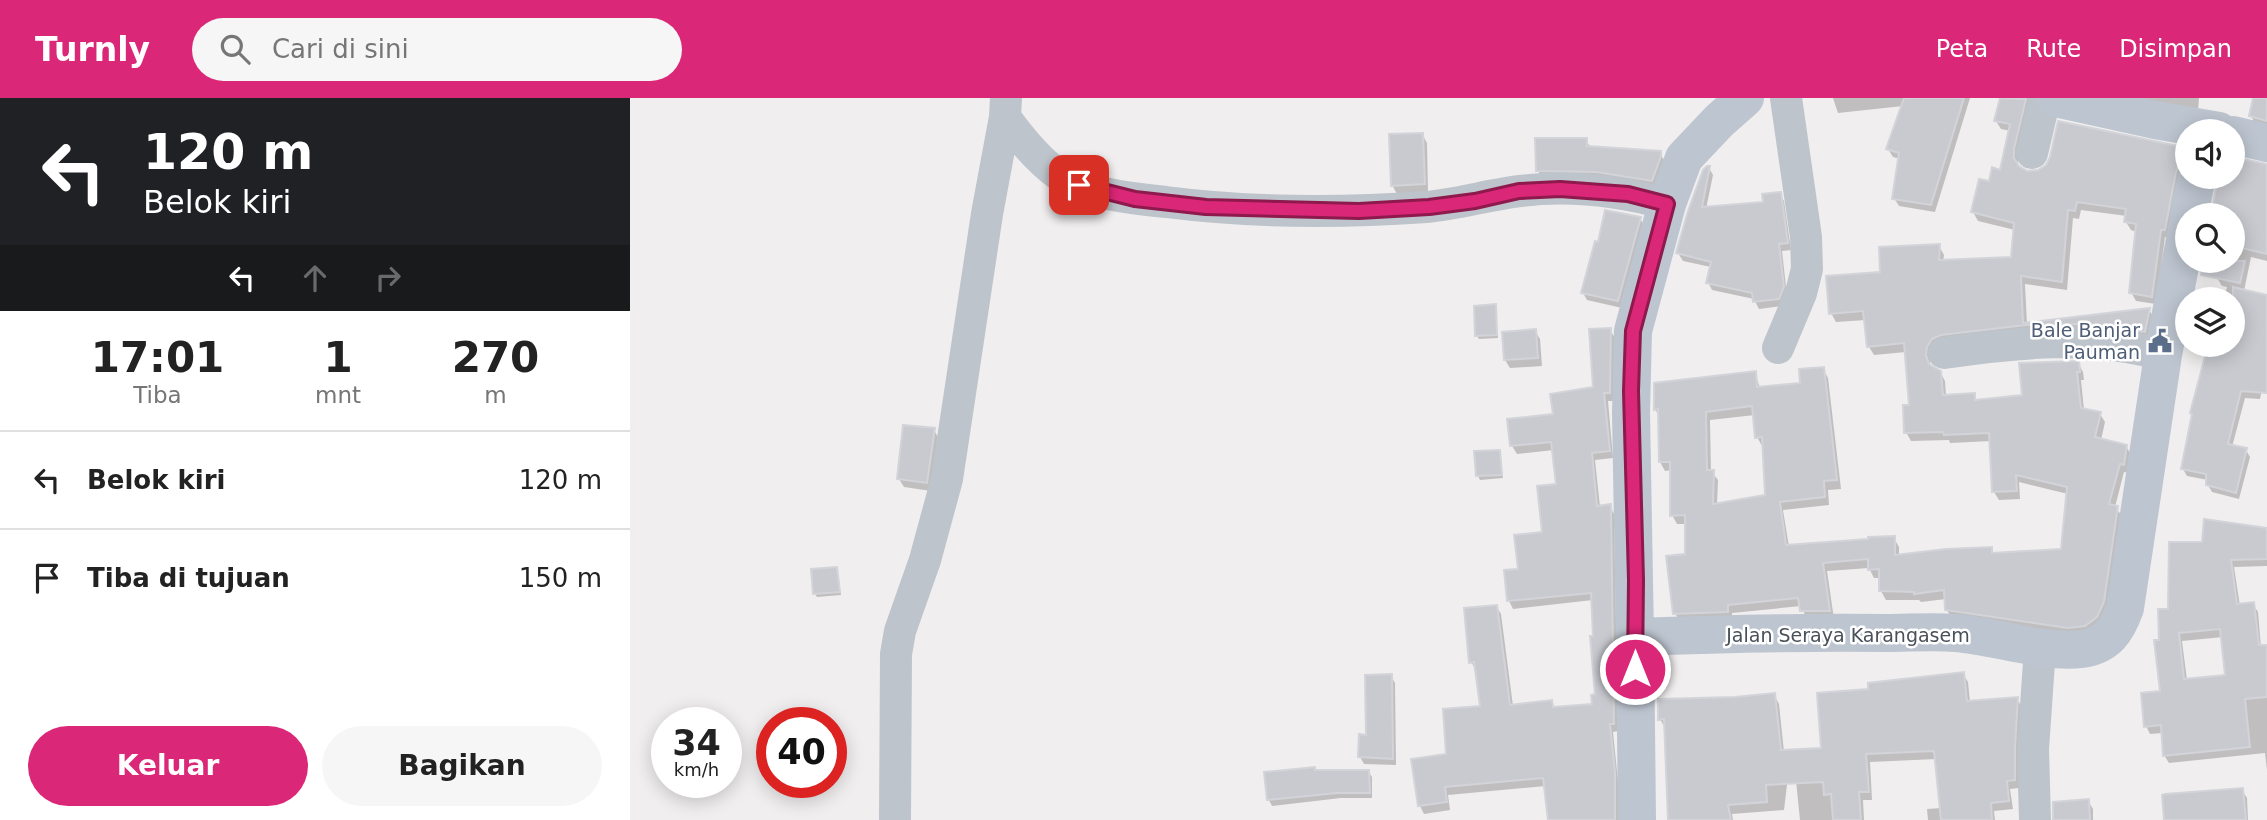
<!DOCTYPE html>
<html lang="id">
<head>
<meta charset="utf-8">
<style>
	body { margin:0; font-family:"DejaVu Sans",sans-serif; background:#f6f6f6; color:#222; height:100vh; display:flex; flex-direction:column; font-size:26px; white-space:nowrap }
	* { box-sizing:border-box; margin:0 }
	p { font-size:23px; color:#767676 }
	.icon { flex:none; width:38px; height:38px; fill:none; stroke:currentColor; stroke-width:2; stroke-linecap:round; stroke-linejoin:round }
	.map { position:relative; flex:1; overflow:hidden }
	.sheet { display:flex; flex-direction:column; background:#fff; width:630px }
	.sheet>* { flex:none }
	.guide { background:#202124; color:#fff; overflow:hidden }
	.buttons { position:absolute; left:1545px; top:21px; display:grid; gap:14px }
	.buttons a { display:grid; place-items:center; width:70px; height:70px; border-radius:50%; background:#fff; box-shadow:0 4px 18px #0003; font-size:35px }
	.speed { position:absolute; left:21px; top:609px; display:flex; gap:14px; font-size:35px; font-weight:700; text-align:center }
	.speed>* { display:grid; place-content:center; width:91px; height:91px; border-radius:50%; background:#fff; box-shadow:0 4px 18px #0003; line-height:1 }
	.speed small { font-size:18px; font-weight:400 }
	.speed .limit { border:10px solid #d22; background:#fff; color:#111 }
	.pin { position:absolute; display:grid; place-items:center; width:60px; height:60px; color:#fff; margin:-30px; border-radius:14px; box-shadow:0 4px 10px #0006 }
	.me { position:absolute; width:77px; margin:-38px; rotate:0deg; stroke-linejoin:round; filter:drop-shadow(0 0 5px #0008) }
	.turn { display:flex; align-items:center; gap:24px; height:147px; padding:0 28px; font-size:32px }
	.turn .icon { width:91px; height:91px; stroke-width:2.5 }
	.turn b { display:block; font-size:49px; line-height:60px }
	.lanes { display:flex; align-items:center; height:66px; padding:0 28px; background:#0003; justify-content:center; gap:35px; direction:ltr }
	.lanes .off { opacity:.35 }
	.eta { display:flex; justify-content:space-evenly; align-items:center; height:119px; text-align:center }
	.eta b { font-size:42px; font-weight:800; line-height:49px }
	.cta { display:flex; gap:14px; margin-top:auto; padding:14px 28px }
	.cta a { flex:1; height:80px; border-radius:42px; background:#db2777; color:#fff; font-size:28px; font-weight:800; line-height:80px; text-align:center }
	.cta a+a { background:#f6f6f6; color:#222 }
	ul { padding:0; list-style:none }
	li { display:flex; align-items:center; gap:21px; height:98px; padding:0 28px; border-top:2px solid #e0e0e0 }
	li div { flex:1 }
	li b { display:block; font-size:26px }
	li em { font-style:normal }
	header { display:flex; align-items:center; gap:42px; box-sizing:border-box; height:98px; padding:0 35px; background:#db2777; color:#fff }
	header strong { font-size:33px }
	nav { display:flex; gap:38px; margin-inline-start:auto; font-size:24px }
	.search { width:490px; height:63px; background:#f6f6f6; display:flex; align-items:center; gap:18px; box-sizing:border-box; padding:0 24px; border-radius:38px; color:#767676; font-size:26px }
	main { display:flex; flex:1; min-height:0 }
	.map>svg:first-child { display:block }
</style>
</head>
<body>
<header>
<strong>Turnly</strong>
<div class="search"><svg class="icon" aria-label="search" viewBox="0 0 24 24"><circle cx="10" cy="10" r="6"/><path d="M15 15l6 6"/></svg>Cari di sini</div>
<nav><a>Peta</a><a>Rute</a><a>Disimpan</a></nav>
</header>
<main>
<section class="sheet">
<div class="guide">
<div class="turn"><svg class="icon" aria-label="left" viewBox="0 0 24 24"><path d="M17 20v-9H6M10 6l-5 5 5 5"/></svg><div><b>120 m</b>Belok kiri</div></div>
<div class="lanes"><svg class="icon" aria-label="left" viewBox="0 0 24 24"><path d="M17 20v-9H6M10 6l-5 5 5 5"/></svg><svg class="icon off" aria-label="ahead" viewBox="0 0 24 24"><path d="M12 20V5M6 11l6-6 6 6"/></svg><svg class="icon off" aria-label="right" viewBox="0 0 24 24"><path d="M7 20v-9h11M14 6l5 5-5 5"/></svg></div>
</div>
<div class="eta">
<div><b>17:01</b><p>Tiba</p></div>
<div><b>1</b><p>mnt</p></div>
<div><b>270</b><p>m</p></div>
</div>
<ul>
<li><svg class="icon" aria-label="left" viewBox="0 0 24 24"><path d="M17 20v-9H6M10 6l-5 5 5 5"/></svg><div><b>Belok kiri</b></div><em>120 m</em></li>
<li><svg class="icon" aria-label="arrive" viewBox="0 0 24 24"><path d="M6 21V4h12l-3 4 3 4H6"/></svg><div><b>Tiba di tujuan</b></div><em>150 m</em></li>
</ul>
<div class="cta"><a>Keluar</a><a>Bagikan</a></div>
</section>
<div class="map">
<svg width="1637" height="722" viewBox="0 0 1637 722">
	<rect width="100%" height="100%" fill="#f0eeee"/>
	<!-- shadow -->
	<path fill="#0003" fill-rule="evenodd" d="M 1203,0 L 1340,0 L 1305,114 L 1269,108 L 1264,100 L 1270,61 L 1263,59 L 1258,51 L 1273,8 L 1208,15 Z
		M 1372,0 L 1404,0 L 1388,60 L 1388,69 L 1398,75 L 1558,51 L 1558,71 L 1539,140 L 1535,139 L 1526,206 L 1506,203 L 1501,194 L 1507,134 L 1501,132 L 1496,124 L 1497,118 L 1451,112 L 1449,121 L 1443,120 L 1437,192 L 1395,186 L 1397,226 L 1519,212 L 1524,220 L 1519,242 L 1301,258 L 1300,267 L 1310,274 L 1315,283 L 1316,298 L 1344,297 L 1348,304 L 1394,299 L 1448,265 L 1453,274 L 1454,282 L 1451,282 L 1454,312 L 1470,316 L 1475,324 L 1471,342 L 1496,348 L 1501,357 L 1499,375 L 1494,374 L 1485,409 L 1492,418 L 1478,514 L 1454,537 L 1322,521 L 1317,512 L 1316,501 L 1291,504 L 1289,502 L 1256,502 L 1251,493 L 1251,480 L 1244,480 L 1239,470 L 1197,473 L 1204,521 L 1177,521 L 1171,508 L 1102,515 L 1102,523 L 1050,524 L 1045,515 L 1057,458 L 1057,426 L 1047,426 L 1042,417 L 1042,372 L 1035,373 L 1030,364 L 1030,320 L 1025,311 L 1125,275 L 1130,290 L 1172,287 L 1193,271 L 1198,280 L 1211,391 L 1198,392 L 1199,407 L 1153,412 L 1159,449 L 1264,440 L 1269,449 L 1269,458 L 1361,451 L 1364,456 L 1432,452 L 1438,396 L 1389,384 L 1390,401 L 1369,402 L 1364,394 L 1361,343 L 1320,345 L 1319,342 L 1281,343 L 1276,334 L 1280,309 L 1276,254 L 1244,257 L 1239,249 L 1236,222 L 1206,224 L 1201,215 L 1252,175 L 1309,148 L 1314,157 L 1313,164 L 1382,161 L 1385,132 L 1348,123 L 1343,114 L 1360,85 L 1372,74 L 1381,33 L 1371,31 L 1366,23 ZM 1125,317 L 1127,339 L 1132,348 L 1134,347 L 1137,399 L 1087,407 L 1088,382 L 1081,373 L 1080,322 Z
		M 1499,0 L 1569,0 L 1568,14 Z
		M 1625,0 L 1637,0 L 1637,29 L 1626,27 L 1621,18 Z
		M 792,36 L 797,45 L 798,94 L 767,96 L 762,87 Z
		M 956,42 L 961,50 L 1029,54 L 1034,62 L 1026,91 L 913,81 L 908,73 Z
		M 1603,61 L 1637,68 L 1637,163 L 1621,159 L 1614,193 L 1637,267 L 1630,301 L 1615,300 L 1602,349 L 1616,352 L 1620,359 L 1609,401 L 1582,394 L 1578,387 L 1578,382 L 1557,378 L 1553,371 L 1585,247 L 1603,247 L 1603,201 L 1594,201 L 1597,189 L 1592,188 L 1587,180 L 1591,163 L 1603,163 L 1603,117 L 1584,117 L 1590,79 L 1603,79 Z
		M 1079,70 L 1083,77 L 1076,111 L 1135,106 L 1150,96 L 1154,103 L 1161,152 L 1152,153 L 1157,198 L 1152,208 L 1129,211 L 1124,201 L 1082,192 L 1078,184 L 1081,169 L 1053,163 L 1048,155 Z
		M 1010,120 L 1014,128 L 992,210 L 957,202 L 953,195 Z
		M 865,208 L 868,240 L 849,241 L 847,238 Z
		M 980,232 L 985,240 L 983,303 L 978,303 L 983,360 L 965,362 L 970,409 L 980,408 L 984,416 L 988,633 L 983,634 L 988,683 L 989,722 L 920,722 L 916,688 L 818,697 L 820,712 L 794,716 L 790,708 L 817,657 L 852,610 L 846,572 L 841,564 L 866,508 L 871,516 L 883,608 L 922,604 L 925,611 L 964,607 L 966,598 L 963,502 L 883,511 L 879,503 L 890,472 L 914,435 L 928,388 L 924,352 L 887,356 L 882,348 L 965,291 Z
		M 905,233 L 910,241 L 912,268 L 880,270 L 875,262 Z
		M 304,332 L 309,341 L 301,393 L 274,389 L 269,381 Z
		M 869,354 L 873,380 L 850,382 L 848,378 Z
		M 1637,432 L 1637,468 L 1604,469 L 1610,508 L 1623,506 L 1628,514 L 1631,549 L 1637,549 L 1637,672 L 1635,655 L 1539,665 L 1534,657 L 1533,635 L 1520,636 L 1516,628 L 1532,595 L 1531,543 L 1540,512 L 1574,446 ZM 1593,539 L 1597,579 L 1557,582 L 1552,543 Z
		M 206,470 L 211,497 L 187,499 L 185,496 Z
		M 1333,576 L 1338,584 L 1340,604 L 1387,601 L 1392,609 L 1389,690 L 1380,691 L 1383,711 L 1364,713 L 1365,722 L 1298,722 L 1297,711 L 1312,710 L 1307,661 L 1240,664 L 1242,702 L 1233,702 L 1234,722 L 1170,722 L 1163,653 L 1193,652 L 1240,593 Z
		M 761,578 L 765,585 L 766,667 L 734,666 L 730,659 Z
		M 1144,597 L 1149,606 L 1154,654 L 1160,662 L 1154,712 L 1102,716 L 1103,722 L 1040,722 L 1035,630 L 1030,621 Z
		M 738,673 L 742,679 L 742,700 L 711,700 L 642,708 L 639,702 L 636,676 Z
		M 1612,692 L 1617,700 L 1618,722 L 1535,722 Z
		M 1458,703 L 1463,711 L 1463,722 L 1433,722 Z"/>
	<!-- building -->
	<path fill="#c9cad0" stroke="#d2d4d9" stroke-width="2" fill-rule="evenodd" d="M 1274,0 L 1334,0 L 1301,107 L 1262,101 L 1269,55 L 1256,51 Z
		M 1370,0 L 1396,1 L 1384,51 L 1384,60 L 1389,68 L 1397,73 L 1408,72 L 1416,67 L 1420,59 L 1428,23 L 1558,50 L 1558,60 L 1550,65 L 1546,74 L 1535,132 L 1531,132 L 1522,199 L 1499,195 L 1506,126 L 1494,124 L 1496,111 L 1447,104 L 1445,113 L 1438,112 L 1432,184 L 1391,178 L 1393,225 L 1520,210 L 1515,234 L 1453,226 L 1396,227 L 1311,237 L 1302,241 L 1297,249 L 1296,257 L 1299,266 L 1311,273 L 1313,297 L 1345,295 L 1345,302 L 1392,297 L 1389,265 L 1449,263 L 1450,274 L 1447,274 L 1451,310 L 1471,314 L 1465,339 L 1497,347 L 1494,367 L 1490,366 L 1479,406 L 1488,408 L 1474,504 L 1467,519 L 1455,528 L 1438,530 L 1315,512 L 1314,492 L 1284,496 L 1284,494 L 1249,493 L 1249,471 L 1238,472 L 1238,461 L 1193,465 L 1200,513 L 1170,513 L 1168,500 L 1098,507 L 1098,514 L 1043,516 L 1036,458 L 1055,456 L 1055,417 L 1040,418 L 1040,364 L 1029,364 L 1028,311 L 1024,312 L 1024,285 L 1126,273 L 1127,289 L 1170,285 L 1169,271 L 1194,269 L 1207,382 L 1194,383 L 1195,399 L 1150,404 L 1156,447 L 1238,441 L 1238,439 L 1265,438 L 1265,457 L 1316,451 L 1362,449 L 1362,455 L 1431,451 L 1437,389 L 1386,377 L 1387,393 L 1362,394 L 1359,335 L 1314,337 L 1313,334 L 1274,335 L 1273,307 L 1279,307 L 1274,245 L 1237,249 L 1233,213 L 1199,216 L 1196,178 L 1250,174 L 1249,149 L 1310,146 L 1309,162 L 1381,159 L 1384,125 L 1341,114 L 1349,81 L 1359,83 L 1362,69 L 1370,72 L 1380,26 L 1364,23 ZM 1122,308 L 1125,340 L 1132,339 L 1135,397 L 1083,406 L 1084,372 L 1077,372 L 1076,314 Z
		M 1623,0 L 1637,0 L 1637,23 L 1619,18 Z
		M 793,35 L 795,86 L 761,88 L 759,36 Z
		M 905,40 L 957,40 L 957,48 L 1031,53 L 1031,58 L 1022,83 L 966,74 L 906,73 Z
		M 1603,59 L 1637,66 L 1637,156 L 1603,148 L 1603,117 L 1581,117 L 1588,79 L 1603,79 Z
		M 1077,68 L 1080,68 L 1072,109 L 1133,104 L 1132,96 L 1151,94 L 1158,145 L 1149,146 L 1154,189 L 1149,201 L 1123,204 L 1122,195 L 1076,185 L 1081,164 L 1046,155 L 1058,113 L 1073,72 Z
		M 975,112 L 1011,119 L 988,203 L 951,195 L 965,143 L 968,144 Z
		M 1573,163 L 1615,163 L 1610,185 L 1571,177 Z
		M 1603,189 L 1637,197 L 1637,295 L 1611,293 L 1598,346 L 1617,350 L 1606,395 L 1576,387 L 1576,376 L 1551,371 L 1562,316 L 1560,315 L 1578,247 L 1603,247 Z
		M 866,206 L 867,237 L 845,238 L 844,208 Z
		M 981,230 L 980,295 L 974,295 L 980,353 L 962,355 L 967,408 L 981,406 L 984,626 L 980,626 L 985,674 L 985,722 L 918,722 L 913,680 L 815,689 L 817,704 L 788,708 L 781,661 L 816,656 L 813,611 L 850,608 L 844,564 L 839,565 L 834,510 L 867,507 L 880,607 L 922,602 L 923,609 L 962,606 L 961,597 L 965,596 L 960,538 L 963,538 L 961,495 L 877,503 L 874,472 L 888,471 L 884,437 L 912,434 L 907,388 L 926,386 L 921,344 L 880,348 L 877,321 L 923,316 L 920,296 L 963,289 L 959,231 Z
		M 906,231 L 908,260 L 874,262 L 872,234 Z
		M 273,327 L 305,330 L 297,385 L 267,381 Z
		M 870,352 L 872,377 L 846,378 L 844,353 Z
		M 1574,421 L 1637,430 L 1637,461 L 1601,462 L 1607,506 L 1624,504 L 1629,547 L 1637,547 L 1637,599 L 1615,601 L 1620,649 L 1533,658 L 1531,627 L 1514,629 L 1511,595 L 1530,593 L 1524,542 L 1529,542 L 1528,511 L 1538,511 L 1539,444 L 1572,444 ZM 1590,531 L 1595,577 L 1554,581 L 1549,535 Z
		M 207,469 L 210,494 L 183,496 L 181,471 Z
		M 1334,574 L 1337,603 L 1388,599 L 1385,650 L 1385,682 L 1377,683 L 1379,703 L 1361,705 L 1362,722 L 1311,722 L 1304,653 L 1236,656 L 1239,694 L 1229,694 L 1231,722 L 1203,722 L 1201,696 L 1194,697 L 1193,684 L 1136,687 L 1137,704 L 1098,707 L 1101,722 L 1038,722 L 1034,621 L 1028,622 L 1028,601 L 1105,599 L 1145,595 L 1151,652 L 1191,650 L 1187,595 L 1238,591 L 1238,585 Z
		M 762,576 L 763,661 L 728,659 L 729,636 L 736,637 L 735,577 Z
		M 685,669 L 685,672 L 739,672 L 740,695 L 707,695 L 637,702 L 634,674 Z
		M 1613,690 L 1616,722 L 1534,722 L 1532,697 L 1535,696 Z
		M 1459,701 L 1460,722 L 1423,722 L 1423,704 Z"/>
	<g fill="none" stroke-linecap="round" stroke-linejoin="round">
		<!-- street -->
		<path stroke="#bec4cb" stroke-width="32" d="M 375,19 C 390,40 408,62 429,77 C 457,96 504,101 536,104 C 622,115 710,115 796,109 C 828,106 858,97 890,93 C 939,87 990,93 1037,106
			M 1402,55 L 1415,0
			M 1148,250 L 1171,195 L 1177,171 L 1176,139 L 1156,0
			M 1314,255 C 1387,244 1461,237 1533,257
			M 265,722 L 266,556 L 270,533 L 295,462 L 317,381 L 357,116 L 375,19 L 376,0
			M 1405,722 L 1403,651 L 1410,550"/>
		<!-- secondary -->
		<path stroke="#bdc5d0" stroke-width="38" d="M 1425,0 L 1525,22 L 1589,33
			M 1603,37 L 1637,45
			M 1559,117 L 1567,79
			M 1005,539 L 1001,315 L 1003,233 L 1037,106 L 1054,60 L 1089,23 L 1115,0
			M 1007,722 L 1005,539 C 1089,536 1172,534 1256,535 C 1279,535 1303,533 1326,535 C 1365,538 1415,556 1452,551 C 1478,547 1487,532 1495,510 L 1533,257 L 1558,126"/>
	</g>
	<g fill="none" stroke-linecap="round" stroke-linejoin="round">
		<!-- route casing -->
		<g stroke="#8e194d" stroke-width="18">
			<path id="route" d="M 449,87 L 505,101 L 576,109 L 729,113 L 799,109 L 845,103 L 889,93 L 930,91 L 998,96 L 1037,106 L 1003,233 L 1001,293 L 1006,482 L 1005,571"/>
		</g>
		<!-- route -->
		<use href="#route" stroke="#db2777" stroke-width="12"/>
	</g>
	<!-- icons -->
	<defs>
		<g id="civic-bare" transform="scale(1.89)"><path d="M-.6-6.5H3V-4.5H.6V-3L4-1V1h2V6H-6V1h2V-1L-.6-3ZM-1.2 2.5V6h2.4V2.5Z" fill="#5c6f8a" stroke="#fff" stroke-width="2.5" paint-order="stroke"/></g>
	</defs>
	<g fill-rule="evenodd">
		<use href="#civic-bare" x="1530" y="243"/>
	</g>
	<g text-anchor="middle" stroke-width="5" stroke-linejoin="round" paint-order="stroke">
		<!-- service labels -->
		<g font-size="19" fill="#4e5e75" stroke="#fff" text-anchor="end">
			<text x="1510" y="239">Bale Banjar<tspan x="1510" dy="22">Pauman</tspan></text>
		</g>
		<!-- street labels -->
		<g font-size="19" fill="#485059" stroke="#fff">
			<text x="1218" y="544">Jalan Seraya Karangasem</text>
		</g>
	</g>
</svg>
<div class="buttons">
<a><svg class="icon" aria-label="sound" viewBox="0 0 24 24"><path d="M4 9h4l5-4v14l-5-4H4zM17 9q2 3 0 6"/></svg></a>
<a><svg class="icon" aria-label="search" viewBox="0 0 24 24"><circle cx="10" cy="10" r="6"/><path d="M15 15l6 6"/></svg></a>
<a><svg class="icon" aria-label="layers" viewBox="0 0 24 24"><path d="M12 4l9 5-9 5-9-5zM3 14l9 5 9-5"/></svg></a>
</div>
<div class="speed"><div>34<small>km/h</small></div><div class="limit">40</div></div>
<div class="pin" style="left:449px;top:87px;background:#d93025"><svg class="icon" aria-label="arrive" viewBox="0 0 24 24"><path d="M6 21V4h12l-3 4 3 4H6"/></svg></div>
<svg class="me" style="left:1005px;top:571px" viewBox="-20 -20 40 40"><circle r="17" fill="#db2777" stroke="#fff" stroke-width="3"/><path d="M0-11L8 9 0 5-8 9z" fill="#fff"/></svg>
</div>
</main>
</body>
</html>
